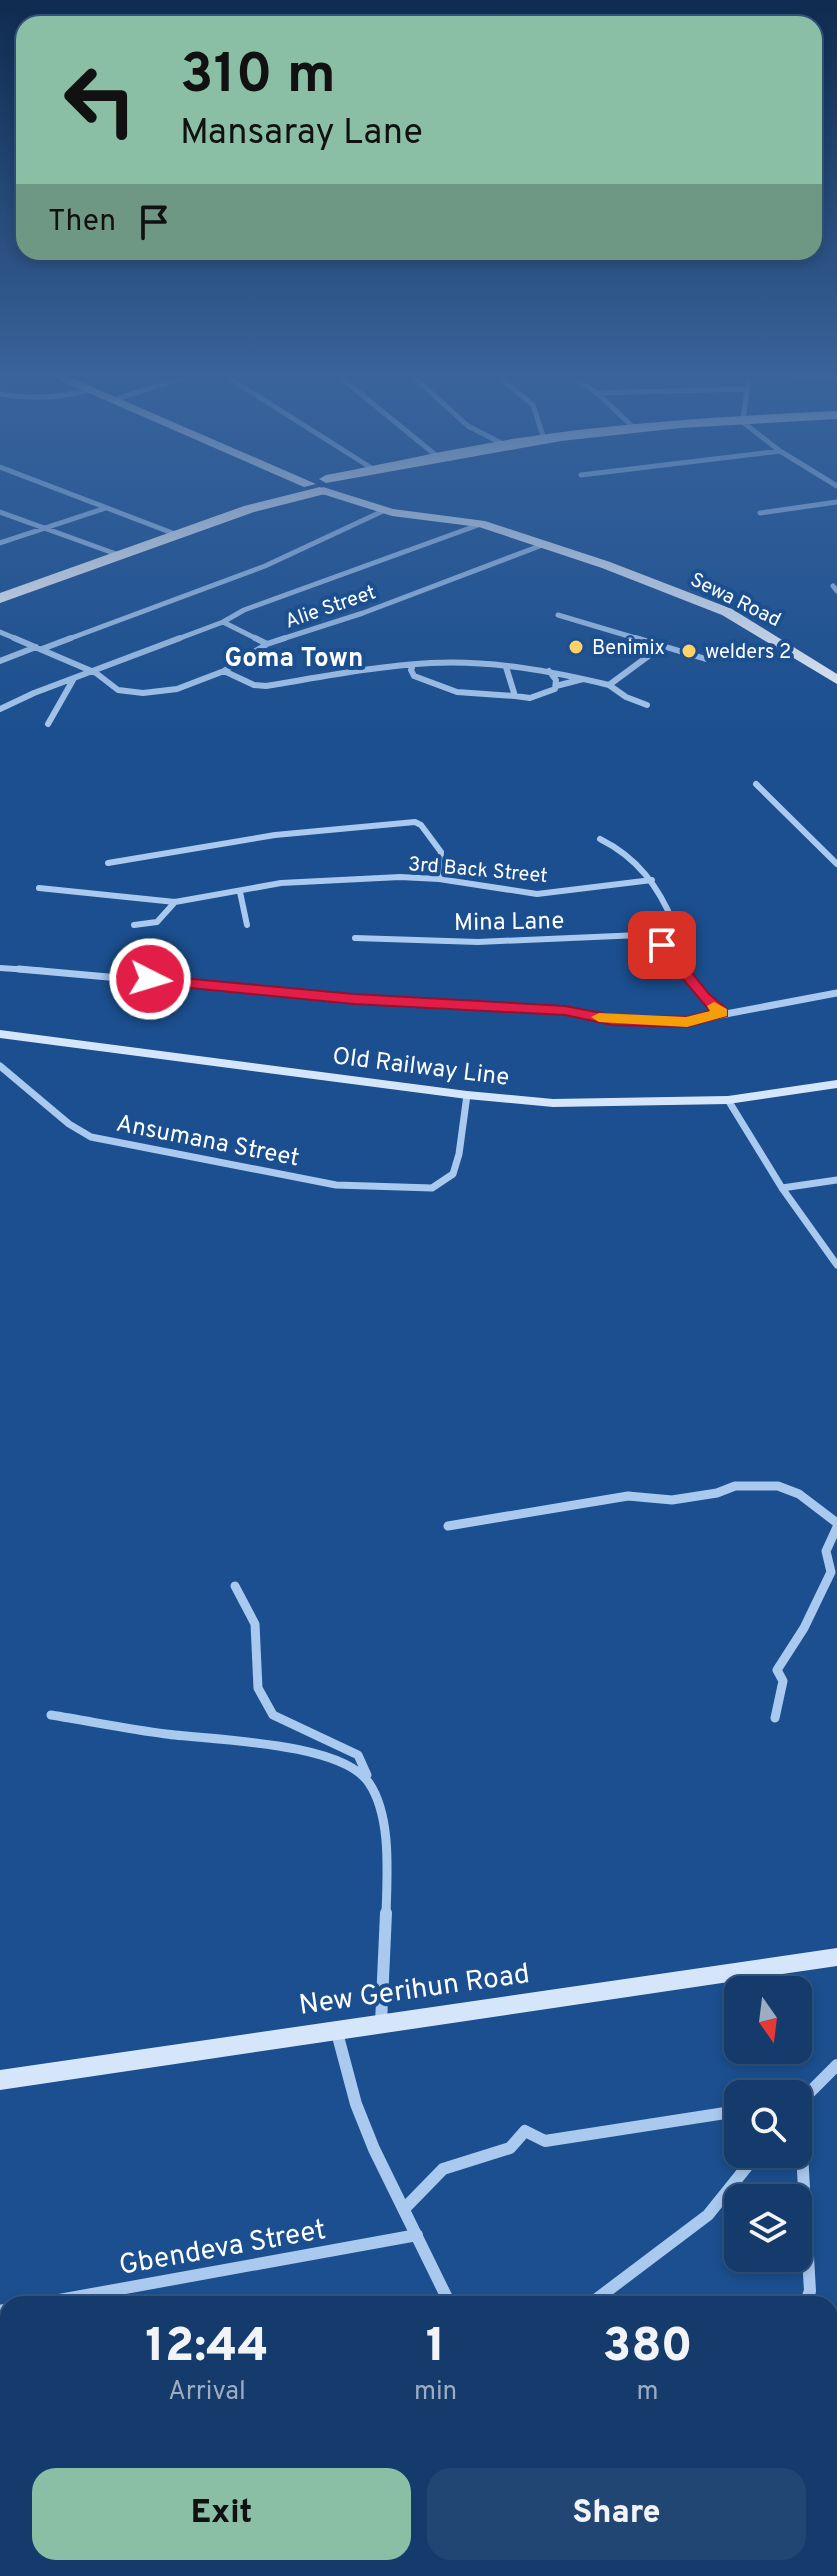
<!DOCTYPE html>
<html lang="en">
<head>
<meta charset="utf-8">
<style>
	body { margin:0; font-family:Overpass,sans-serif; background:#214673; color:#f1f3f6; height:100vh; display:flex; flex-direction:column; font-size:30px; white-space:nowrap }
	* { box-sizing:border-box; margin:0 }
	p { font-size:26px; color:#9dadc1 }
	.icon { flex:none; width:44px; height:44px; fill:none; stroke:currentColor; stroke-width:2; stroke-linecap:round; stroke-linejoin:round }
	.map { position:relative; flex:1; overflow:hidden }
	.drawer { position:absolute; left:0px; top:2296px; width:838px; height:280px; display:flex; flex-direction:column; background:#143b6b; border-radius:24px 24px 0 0; box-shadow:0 4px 12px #0003,0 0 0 2px #33557e }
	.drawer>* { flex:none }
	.banner { position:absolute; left:16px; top:16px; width:806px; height:244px; border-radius:24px; box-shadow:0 4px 12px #0003,0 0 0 2px #33557e; background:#8abfa5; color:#111; overflow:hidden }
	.needle { width:52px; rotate:166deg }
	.controls { position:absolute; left:724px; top:1976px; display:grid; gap:16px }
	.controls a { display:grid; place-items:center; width:88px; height:88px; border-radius:16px; background:#143b6b; box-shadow:0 4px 12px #0003,0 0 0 2px #33557e; font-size:40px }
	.pin { position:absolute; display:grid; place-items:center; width:68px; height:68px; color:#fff; margin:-34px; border-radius:16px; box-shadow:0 4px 12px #0006 }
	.me { position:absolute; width:88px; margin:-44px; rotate:95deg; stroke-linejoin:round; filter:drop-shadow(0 0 6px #0008) }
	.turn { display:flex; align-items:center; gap:28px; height:168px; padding:0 32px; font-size:36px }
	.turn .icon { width:104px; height:104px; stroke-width:2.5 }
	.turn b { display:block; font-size:56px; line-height:68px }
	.then { display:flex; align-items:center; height:76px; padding:0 32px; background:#0003; gap:16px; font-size:30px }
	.eta { display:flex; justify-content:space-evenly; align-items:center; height:136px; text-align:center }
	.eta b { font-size:48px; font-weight:800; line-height:56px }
	.button { display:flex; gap:16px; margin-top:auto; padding:16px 32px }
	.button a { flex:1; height:92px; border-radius:24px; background:#8abfa5; color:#111; font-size:32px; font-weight:800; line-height:92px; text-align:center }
	.button a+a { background:#214673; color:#f1f3f6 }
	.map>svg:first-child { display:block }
</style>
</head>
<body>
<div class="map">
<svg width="837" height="2576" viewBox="0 0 837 2576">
	<rect width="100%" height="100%" fill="#1b4f8f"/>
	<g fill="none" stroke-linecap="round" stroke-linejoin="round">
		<!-- street-far4 -->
		<path stroke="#a9c9ee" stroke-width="5" d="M 226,376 L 373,469
			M 339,376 L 438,457
			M 413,376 L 468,426 L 505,445
			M 498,376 L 533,405 L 544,439
			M 572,376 L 597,393 L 634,428
			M 788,376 L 837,377
			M 597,393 L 745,389
			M 0,394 C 31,400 59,398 90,390
			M 113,400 L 187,376
			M 743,419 L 749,376
			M 740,420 L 780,451 L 837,486
			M 0,467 L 175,534
			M 581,475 L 780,451
			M 0,512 L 119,555
			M 760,513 L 837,502
			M 0,543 L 106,508
			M 833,586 L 837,591
			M 558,615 L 642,640
			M 0,632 L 19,640
			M 66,640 L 265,566 L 383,511
			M 175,640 L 223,622
			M 259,640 L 223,622 L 244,610 L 481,524
			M 279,640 L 363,613 L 545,544"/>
		<!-- street-far3 -->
		<path stroke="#a9c9ee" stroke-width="6" d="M 14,638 L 96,673 L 118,690 L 143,693 L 177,689 L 224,671 L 267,644 L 285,638
			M 255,638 L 267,644
			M 636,638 L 706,659
			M 42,649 L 71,638
			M 0,661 L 36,647
			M 413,665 L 411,670 L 414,676 L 457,692 L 515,696
			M 506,667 L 515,696 L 530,698 L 555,689 L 556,680 L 549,671
			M 224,671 L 254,685 L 266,686 C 321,677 376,666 431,663 C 492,660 551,671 609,685 L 662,646
			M 609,685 L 626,697 L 647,705
			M 556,686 L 583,679
			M 0,709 L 34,693 L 180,638
			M 48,724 L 73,680
			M 756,784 L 837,864
			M 600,839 C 638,858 658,886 674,924 L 662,945 L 683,971
			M 108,863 L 275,835 L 415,822 L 421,825 L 441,852 L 439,879
			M 39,888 L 175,902 L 281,883 L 400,877 L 439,879 L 537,894 L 652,880
			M 240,892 L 247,925
			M 134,925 L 157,922 L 175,902
			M 355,938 L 478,942 L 640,935 L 662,945
			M 0,968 L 45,971"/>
		<!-- street-far2 -->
		<path stroke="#a9c9ee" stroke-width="7" d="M 19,969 L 354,999 L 565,1010 L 612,1020 L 678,1023 L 837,993
			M 682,969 L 721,1012
			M 0,1066 L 69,1124 L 91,1137 L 336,1185 L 432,1188 L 453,1174 L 459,1154 L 467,1095
			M 728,1100 L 782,1188 L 837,1265
			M 782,1188 L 837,1180"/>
		<!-- street-far1 -->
		<path stroke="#a9c9ee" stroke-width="9" d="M 448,1526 L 628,1496 L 672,1500 L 717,1493 L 735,1486 L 778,1486 L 799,1494 L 837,1523
			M 235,1586 L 255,1624 L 258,1688 L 273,1715 L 358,1755 L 367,1775
			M 51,1715 C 89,1721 127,1729 166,1734 C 213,1740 342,1742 369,1783 C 392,1817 387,1875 386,1915
			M 775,1718 L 783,1681 L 777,1670 L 804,1628 L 831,1572 L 826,1551 L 837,1527"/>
		<!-- street -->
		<path stroke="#a9c9ee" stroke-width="12" d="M 381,2023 L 386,1913
			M 336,2029 L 356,2104 L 374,2149 L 450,2304
			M 799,2102 L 810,2291 L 805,2304
			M 798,2104 L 837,2065
			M 404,2209 L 443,2169 L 510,2148 L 525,2131 L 545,2141 L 738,2111
			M 37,2304 L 417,2235
			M 590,2304 L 708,2215 L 757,2154
			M 0,2311 L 8,2309
			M 0,2517 L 8,2516
			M 568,2568 L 572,2576"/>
		<!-- secondary -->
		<path fill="#d6e6fa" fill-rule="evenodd" d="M 0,1030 L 467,1091 L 553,1099 L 728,1096 L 837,1080 L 837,1088 L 728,1104 L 553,1107 L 467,1099 L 0,1038 Z
			M 837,1948 L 837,1966 L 0,2090 L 0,2070 Z"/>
		<!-- primary -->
		<path fill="#f0f6ff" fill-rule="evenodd" d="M 323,487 L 393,509 L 485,521 L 610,562 L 732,609 L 837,674 L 837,684 L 722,615 L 602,568 L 479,527 L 392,516 L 319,493 L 319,489 Z"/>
		<!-- highway -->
		<path fill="#fff" fill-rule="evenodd" d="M 50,376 L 67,376 L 316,484 L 304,487 Z
			M 837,411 L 837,419 L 680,428 L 561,441 L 326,483 L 319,479 L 326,475 C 390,463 454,448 519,438 C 624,422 731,416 837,411 Z
			M 320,487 L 327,491 L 325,494 L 254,512 L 0,603 L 0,593 L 244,506 Z"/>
	</g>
	<!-- sky -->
	<linearGradient id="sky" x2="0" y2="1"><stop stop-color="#0f2b4f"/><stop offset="0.51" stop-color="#39639b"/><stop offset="1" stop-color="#39639b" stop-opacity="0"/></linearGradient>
	<rect width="837" height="737" fill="url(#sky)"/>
	<!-- route -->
	<path fill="#e11d48" stroke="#92132f" stroke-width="2" d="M 662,941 L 667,942 L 709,994 L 727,1009 L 727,1016 L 687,1027 L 612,1025 L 565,1015 L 354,1004 L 150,984 L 142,979 L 150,975 L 354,994 L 565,1006 L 612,1015 L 686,1017 L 710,1011 L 654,945 Z"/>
	<!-- slow -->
	<path fill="#f59e0b" d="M 714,1002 L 727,1009 L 727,1016 L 687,1027 L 599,1022 L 591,1017 L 599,1013 L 686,1017 L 710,1011 L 707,1006 Z"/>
	<!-- markers -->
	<g fill="#ffd166" stroke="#1b4f8f" stroke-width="3">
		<circle cx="576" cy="647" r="8"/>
		<circle cx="689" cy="651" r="8"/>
	</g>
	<g text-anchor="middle" stroke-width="8" stroke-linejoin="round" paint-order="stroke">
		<!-- far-street labels -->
		<g font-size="20" fill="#fff" stroke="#1b4f8f">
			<text transform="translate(736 599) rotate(26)" y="7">Sewa Road</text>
			<text transform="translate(330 606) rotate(-19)" y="7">Alie Street</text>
			<text transform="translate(478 869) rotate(5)" y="7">3rd Back Street</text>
		</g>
		<!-- far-poi labels -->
		<g font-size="20" fill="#fff" stroke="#1b4f8f" text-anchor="start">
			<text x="592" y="654">Benimix</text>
			<text x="705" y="658">welders 2</text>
		</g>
		<!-- street labels -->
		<g font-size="24" fill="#fff" stroke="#1b4f8f">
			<text transform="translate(509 921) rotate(-1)" y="8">Mina Lane</text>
			<text transform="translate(421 1066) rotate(7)" y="8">Old Railway Line</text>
			<text transform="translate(208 1140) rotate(11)" y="8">Ansumana Street</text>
		</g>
		<!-- far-district labels -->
		<g font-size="26" font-weight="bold" fill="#fff" stroke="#1b4f8f">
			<text x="294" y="666">Goma Town</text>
		</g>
		<!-- near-street labels -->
		<g font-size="28" fill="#fff" stroke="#1b4f8f">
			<text transform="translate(414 1988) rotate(-8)" y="10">New Gerihun Road</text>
			<text transform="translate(222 2246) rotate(-10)" y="10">Gbendeva Street</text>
		</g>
	</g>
</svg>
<div class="controls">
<a><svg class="needle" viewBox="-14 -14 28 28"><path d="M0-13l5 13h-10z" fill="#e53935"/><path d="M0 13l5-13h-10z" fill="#9dadc1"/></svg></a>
<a><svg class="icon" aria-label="search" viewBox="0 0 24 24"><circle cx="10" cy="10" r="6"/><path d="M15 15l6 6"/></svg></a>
<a><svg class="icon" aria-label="layers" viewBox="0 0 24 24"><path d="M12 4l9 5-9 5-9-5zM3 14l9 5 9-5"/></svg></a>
</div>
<div class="pin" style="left:662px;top:945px;background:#d93025"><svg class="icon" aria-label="arrive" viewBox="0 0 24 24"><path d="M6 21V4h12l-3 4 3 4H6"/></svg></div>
<svg class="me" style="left:150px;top:979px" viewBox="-20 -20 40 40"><circle r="17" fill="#e11d48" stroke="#fff" stroke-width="3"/><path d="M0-11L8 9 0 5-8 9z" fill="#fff"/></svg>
<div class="banner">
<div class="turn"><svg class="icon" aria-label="left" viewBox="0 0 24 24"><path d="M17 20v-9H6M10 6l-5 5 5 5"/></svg><div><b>310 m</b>Mansaray Lane</div></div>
<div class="then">Then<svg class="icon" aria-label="arrive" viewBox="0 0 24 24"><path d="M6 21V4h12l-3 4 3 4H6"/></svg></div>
</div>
<section class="drawer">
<div class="eta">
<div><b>12:44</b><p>Arrival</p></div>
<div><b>1</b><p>min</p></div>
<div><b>380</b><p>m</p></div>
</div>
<div class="button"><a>Exit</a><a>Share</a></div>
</section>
</div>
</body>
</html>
